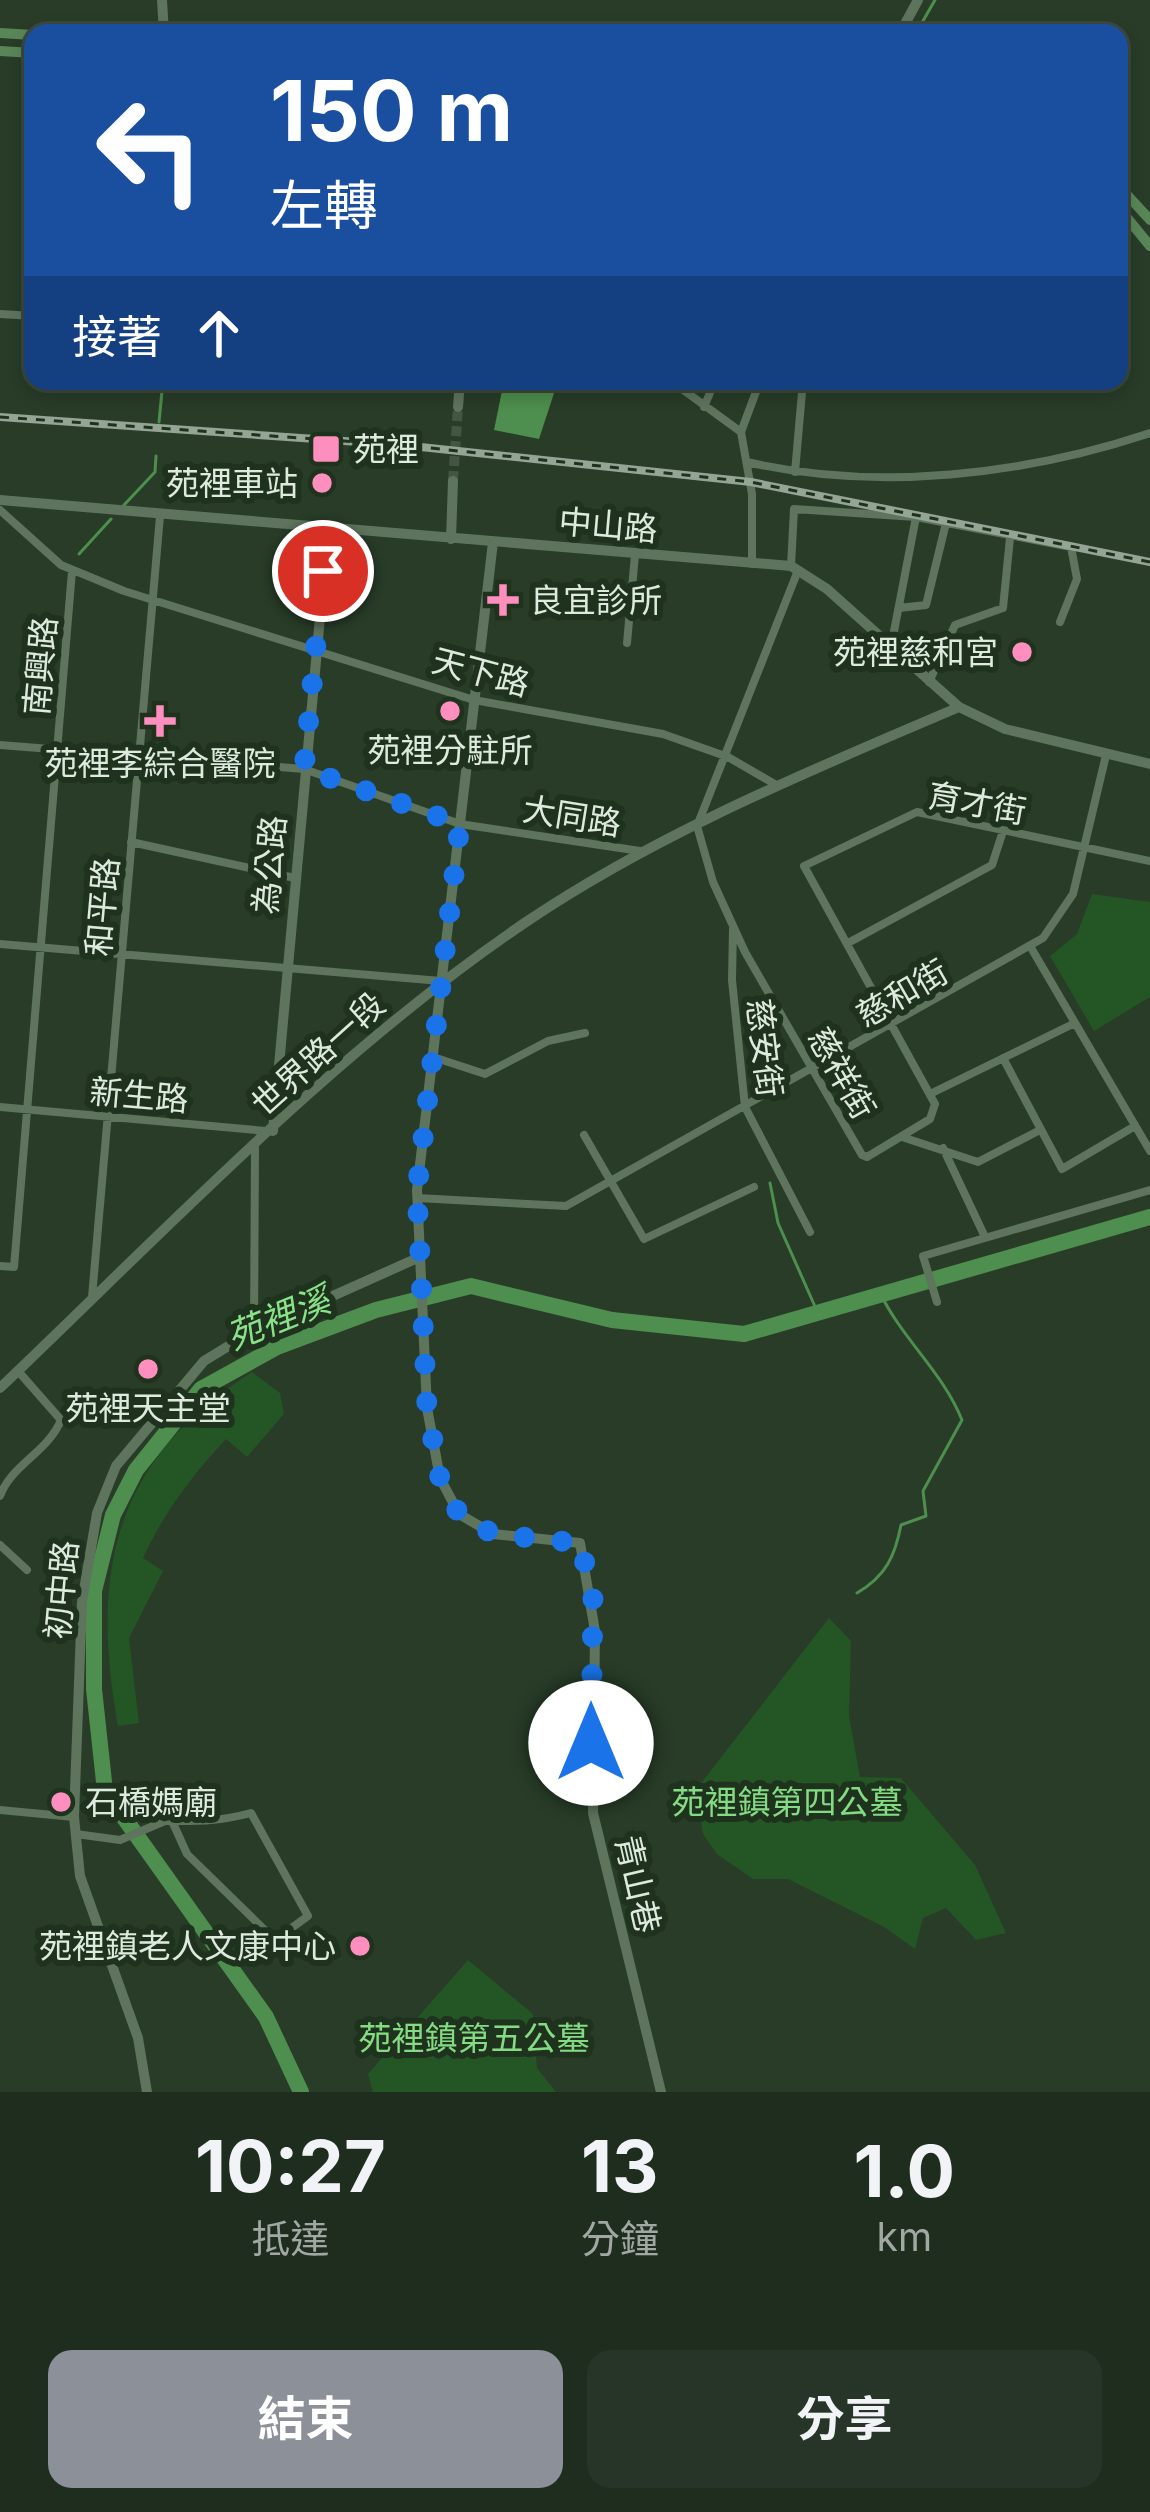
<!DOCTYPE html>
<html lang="zh-TW">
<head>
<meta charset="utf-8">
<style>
	body { margin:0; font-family:Inter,"Noto Sans TC",sans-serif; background:#263527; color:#f1f3f6; height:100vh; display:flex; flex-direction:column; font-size:45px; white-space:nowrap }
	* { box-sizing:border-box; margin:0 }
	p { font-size:39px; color:#a1a8a4 }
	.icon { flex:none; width:66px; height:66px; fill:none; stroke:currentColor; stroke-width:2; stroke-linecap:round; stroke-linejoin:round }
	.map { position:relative; height:2092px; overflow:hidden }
	.details { display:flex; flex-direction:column; background:#1e2d1e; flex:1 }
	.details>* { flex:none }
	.top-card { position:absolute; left:24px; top:24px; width:1104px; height:366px; border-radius:24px; box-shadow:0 6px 18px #0003,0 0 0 3px #3c493c; background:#1a4fa0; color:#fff; overflow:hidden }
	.pin { position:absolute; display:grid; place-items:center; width:102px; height:102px; color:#fff; margin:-51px; border:6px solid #fff; border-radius:50%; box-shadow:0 3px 12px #0007 }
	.me { position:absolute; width:132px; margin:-66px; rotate:0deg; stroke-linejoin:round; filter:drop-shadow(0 0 9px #0008) }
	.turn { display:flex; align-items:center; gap:42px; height:252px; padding:0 48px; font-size:54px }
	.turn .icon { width:156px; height:156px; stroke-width:2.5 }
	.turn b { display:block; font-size:84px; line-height:102px }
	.then { display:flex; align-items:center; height:114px; padding:0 48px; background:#0003; gap:24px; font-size:45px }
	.eta { display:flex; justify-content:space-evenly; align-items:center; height:204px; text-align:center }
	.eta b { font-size:72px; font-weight:700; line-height:84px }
	.action { display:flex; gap:24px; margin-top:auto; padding:24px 48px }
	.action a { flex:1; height:138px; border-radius:24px; background:#8c9099; color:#fff; font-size:48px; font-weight:700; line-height:138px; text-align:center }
	.action a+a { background:#263527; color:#f1f3f6 }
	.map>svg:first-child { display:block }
</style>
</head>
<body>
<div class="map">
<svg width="1150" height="2092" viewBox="0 0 1150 2092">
	<rect width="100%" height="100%" fill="#283c28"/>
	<!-- green -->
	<path fill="#245525" d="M 1092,894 L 1150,902 L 1150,997 L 1094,1031 L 1050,956 L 1077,934 Z
		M 252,1372 L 280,1393 L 284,1414 L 247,1457 L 226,1439 C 191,1477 165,1511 143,1558 L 163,1571 L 129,1638 L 139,1723 L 118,1726 C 90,1572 113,1460 252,1372 Z
		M 829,1618 L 851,1641 L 849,1716 L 860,1777 L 901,1778 L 975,1865 L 1006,1933 L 976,1940 L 946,1908 L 923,1918 L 915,1949 L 884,1927 L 788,1879 L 753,1879 L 717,1854 L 703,1834 L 698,1800 L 702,1782 Z
		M 468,1960 L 533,2014 L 537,2068 L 556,2092 L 373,2092 L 368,2074 Z"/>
	<!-- water -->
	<path fill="#4e8e4e" d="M 504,381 L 558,381 L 539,439 L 494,430 Z"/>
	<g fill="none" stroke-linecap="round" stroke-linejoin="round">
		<!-- stream -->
		<path stroke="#4e8e4e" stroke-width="3" d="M 916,33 L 935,0
			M 159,422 L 163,381
			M 124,505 L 155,472 L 156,456
			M 79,554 L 111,519
			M 770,1183 L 778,1223 L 817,1311
			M 857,1593 C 886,1576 895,1556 901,1525 L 926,1516 L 923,1491 L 962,1420 C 942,1371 903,1340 880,1293"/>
		<!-- river -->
		<path stroke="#4e8e4e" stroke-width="16" d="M 301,2092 L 266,2017 L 105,1791 L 94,1689 L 94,1591 L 113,1515 L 136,1470 L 201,1389 L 277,1347 L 376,1310 L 471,1286 L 612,1320 L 744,1334 L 1150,1217"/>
		<!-- secondary-tunnel -->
		<path stroke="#435643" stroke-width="10" stroke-dasharray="10 5" stroke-linecap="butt" d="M 453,481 L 458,407"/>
		<!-- street -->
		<path stroke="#5e745d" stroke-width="8" d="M 0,314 L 33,316
			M 671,381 L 741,432 L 752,494 L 752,564
			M 704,407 L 715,381
			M 741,432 L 760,381
			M 747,462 C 878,492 1024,475 1150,433
			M 795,472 L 803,381
			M 0,510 L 61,565 L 124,591 L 474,700 L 663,734 L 728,757 L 778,786
			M 916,517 L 1071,547 L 1077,579 L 1060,622
			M 791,566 L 794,509 L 916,517 L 891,647
			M 797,573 L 697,826 L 713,882 L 745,952 L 862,1155 L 867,1157 L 930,1119 L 935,1104 L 804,866 L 917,812 L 1150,861
			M 899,608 L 926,605 L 946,523
			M 627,643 L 635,555
			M 929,682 L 955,625 L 1003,608 L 1010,538
			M 0,745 L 304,769 L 460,824 L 640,851
			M 131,842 L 295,878
			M 733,929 L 732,980 L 745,1107 L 810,1232
			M 848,943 L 992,865 L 1003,831
			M 0,944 L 441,981
			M 1030,946 L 1150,1151
			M 433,1057 L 485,1074 L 548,1041 L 585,1033
			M 1003,1058 L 1062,1169 L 1135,1126
			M 930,1094 L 1075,1023
			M 0,1107 L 266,1131
			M 584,1135 L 644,1239 L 754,1187
			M 902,1137 L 978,1162 L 1040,1130
			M 943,1148 L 985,1237
			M 417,1198 L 566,1206 L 1043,938 L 1073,894 L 1106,755
			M 0,1266 L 14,1267 L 72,571
			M 92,1297 L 160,516
			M 937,1302 L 923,1256 L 1150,1190
			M 254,1331 L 255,1148
			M 0,1496 C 11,1465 48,1452 61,1420 L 18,1371
			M 0,1545 L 27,1570
			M 0,1810 L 74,1817
			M 76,1834 L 120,1840 L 165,1821 C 200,1821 216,1822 251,1813 L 308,1916 L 275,1940 L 187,1854 L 172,1821"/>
		<!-- secondary -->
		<path stroke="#5e745d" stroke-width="10" d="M 162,0 L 164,33
			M 900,33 L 918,0
			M 458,407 L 460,381
			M 0,500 L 791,566 L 827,589 L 959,707 L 1005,729 L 1150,764
			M 451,539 L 453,481
			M 493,542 L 417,1190 L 427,1408 L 440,1478 L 459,1514 L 493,1534 L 580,1543 L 595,1631 L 593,1813 L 661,2092
			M 273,1131 L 328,530
			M 0,1388 C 167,1229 335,1051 526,922 C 659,832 812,770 959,707
			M 147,2092 L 138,2038 L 80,1876 L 74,1817 L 82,1602 L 97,1513 L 116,1466 L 204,1361 L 248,1334 L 422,1256"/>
		<!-- primary -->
		<path stroke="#598658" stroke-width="10" d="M 0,33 L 33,35
			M 0,51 L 33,53
			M 1119,186 L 1150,220
			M 1119,208 L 1150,246"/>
		<!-- rail casing -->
		<g stroke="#95a595" stroke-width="8">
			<path id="rail" d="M 0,417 L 402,445 L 751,482 L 1150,562"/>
		</g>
		<!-- rail -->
		<use href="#rail" stroke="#1e321e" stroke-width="3" stroke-dasharray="9" stroke-linecap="butt"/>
	</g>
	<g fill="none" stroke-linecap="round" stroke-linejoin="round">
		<!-- route -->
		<path stroke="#1a73e8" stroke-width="21" stroke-dasharray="0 37.8" d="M 323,571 L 304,769 L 460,824 L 417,1190 L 427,1408 L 440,1478 L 459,1514 L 493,1534 L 580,1543 L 593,1597 L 591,1743"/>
	</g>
	<!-- markers -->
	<g fill="#fe8ebe" stroke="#1e321e" stroke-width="4.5">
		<rect x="311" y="434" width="30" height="30" rx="6"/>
		<circle cx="322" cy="483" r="12"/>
		<path d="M497 582h12v12h12v12h-12v12h-12v-12h-12v-12h12z"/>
		<circle cx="1022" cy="652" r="12"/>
		<circle cx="450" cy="711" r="12"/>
		<path d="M154 703h12v12h12v12h-12v12h-12v-12h-12v-12h12z"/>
		<circle cx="148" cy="1369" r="12"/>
		<circle cx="61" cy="1802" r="12"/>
		<circle cx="360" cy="1946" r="12"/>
	</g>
	<g text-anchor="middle" stroke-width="12" stroke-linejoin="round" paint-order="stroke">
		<!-- poi labels -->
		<g font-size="33" fill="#ddeadd" stroke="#1e321e" text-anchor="start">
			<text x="353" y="461">苑裡</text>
			<text x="298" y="495" text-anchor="end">苑裡車站</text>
			<text x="530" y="612">良宜診所</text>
			<text x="998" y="664" text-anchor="end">苑裡慈和宮</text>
			<text x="450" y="762" text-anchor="middle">苑裡分駐所</text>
			<text x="160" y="775" text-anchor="middle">苑裡李綜合醫院</text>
			<text x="148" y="1420" text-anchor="middle">苑裡天主堂</text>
			<text x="85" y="1814">石橋媽廟</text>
			<text x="336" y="1958" text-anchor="end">苑裡鎮老人文康中心</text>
		</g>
		<!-- street labels -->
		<g font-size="33" fill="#ddeadd" stroke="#1e321e">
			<text transform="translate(608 525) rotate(5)" y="12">中山路</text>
			<text transform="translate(40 666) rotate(-85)" y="12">南興路</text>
			<text transform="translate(481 672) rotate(15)" y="12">天下路</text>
			<text transform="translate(977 803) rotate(10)" y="12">育才街</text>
			<text transform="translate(572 816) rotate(9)" y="12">大同路</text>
			<text transform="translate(269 865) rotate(-85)" y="12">為公路</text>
			<text transform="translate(102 907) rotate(-85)" y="12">和平路</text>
			<text transform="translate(902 993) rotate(-30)" y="12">慈和街</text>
			<text transform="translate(765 1048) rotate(83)" y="12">慈安街</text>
			<text transform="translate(318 1054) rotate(-42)" y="12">世界路一段</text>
			<text transform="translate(842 1073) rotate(60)" y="12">慈祥街</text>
			<text transform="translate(139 1095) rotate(5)" y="12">新生路</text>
			<text transform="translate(61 1590) rotate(-85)" y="12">初中路</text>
			<text transform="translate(638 1884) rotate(77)" y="12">青山巷</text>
		</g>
		<!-- park labels -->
		<g font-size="33" fill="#85db84" stroke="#1e321e">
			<text x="787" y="1814">苑裡鎮第四公墓</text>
			<text x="474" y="2050">苑裡鎮第五公墓</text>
		</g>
		<!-- water labels -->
		<g font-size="36" font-style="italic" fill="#8be18a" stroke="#1e321e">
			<text transform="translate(278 1318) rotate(-22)" y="13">苑裡溪</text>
		</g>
	</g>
</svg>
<div class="pin" style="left:323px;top:571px;background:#d93025"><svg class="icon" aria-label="arrive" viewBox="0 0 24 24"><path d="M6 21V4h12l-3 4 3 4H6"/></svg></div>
<svg class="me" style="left:591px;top:1743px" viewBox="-20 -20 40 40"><circle r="19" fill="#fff"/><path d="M0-13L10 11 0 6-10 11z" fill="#1a73e8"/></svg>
<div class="top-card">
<div class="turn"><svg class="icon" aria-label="left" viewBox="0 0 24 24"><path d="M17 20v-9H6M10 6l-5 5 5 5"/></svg><div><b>150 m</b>左轉</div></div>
<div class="then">接著<svg class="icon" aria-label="ahead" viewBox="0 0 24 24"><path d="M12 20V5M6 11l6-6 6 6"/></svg></div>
</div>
</div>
<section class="details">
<div class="eta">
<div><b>10:27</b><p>抵達</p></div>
<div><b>13</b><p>分鐘</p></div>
<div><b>1.0</b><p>km</p></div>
</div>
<div class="action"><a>結束</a><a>分享</a></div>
</section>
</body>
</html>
